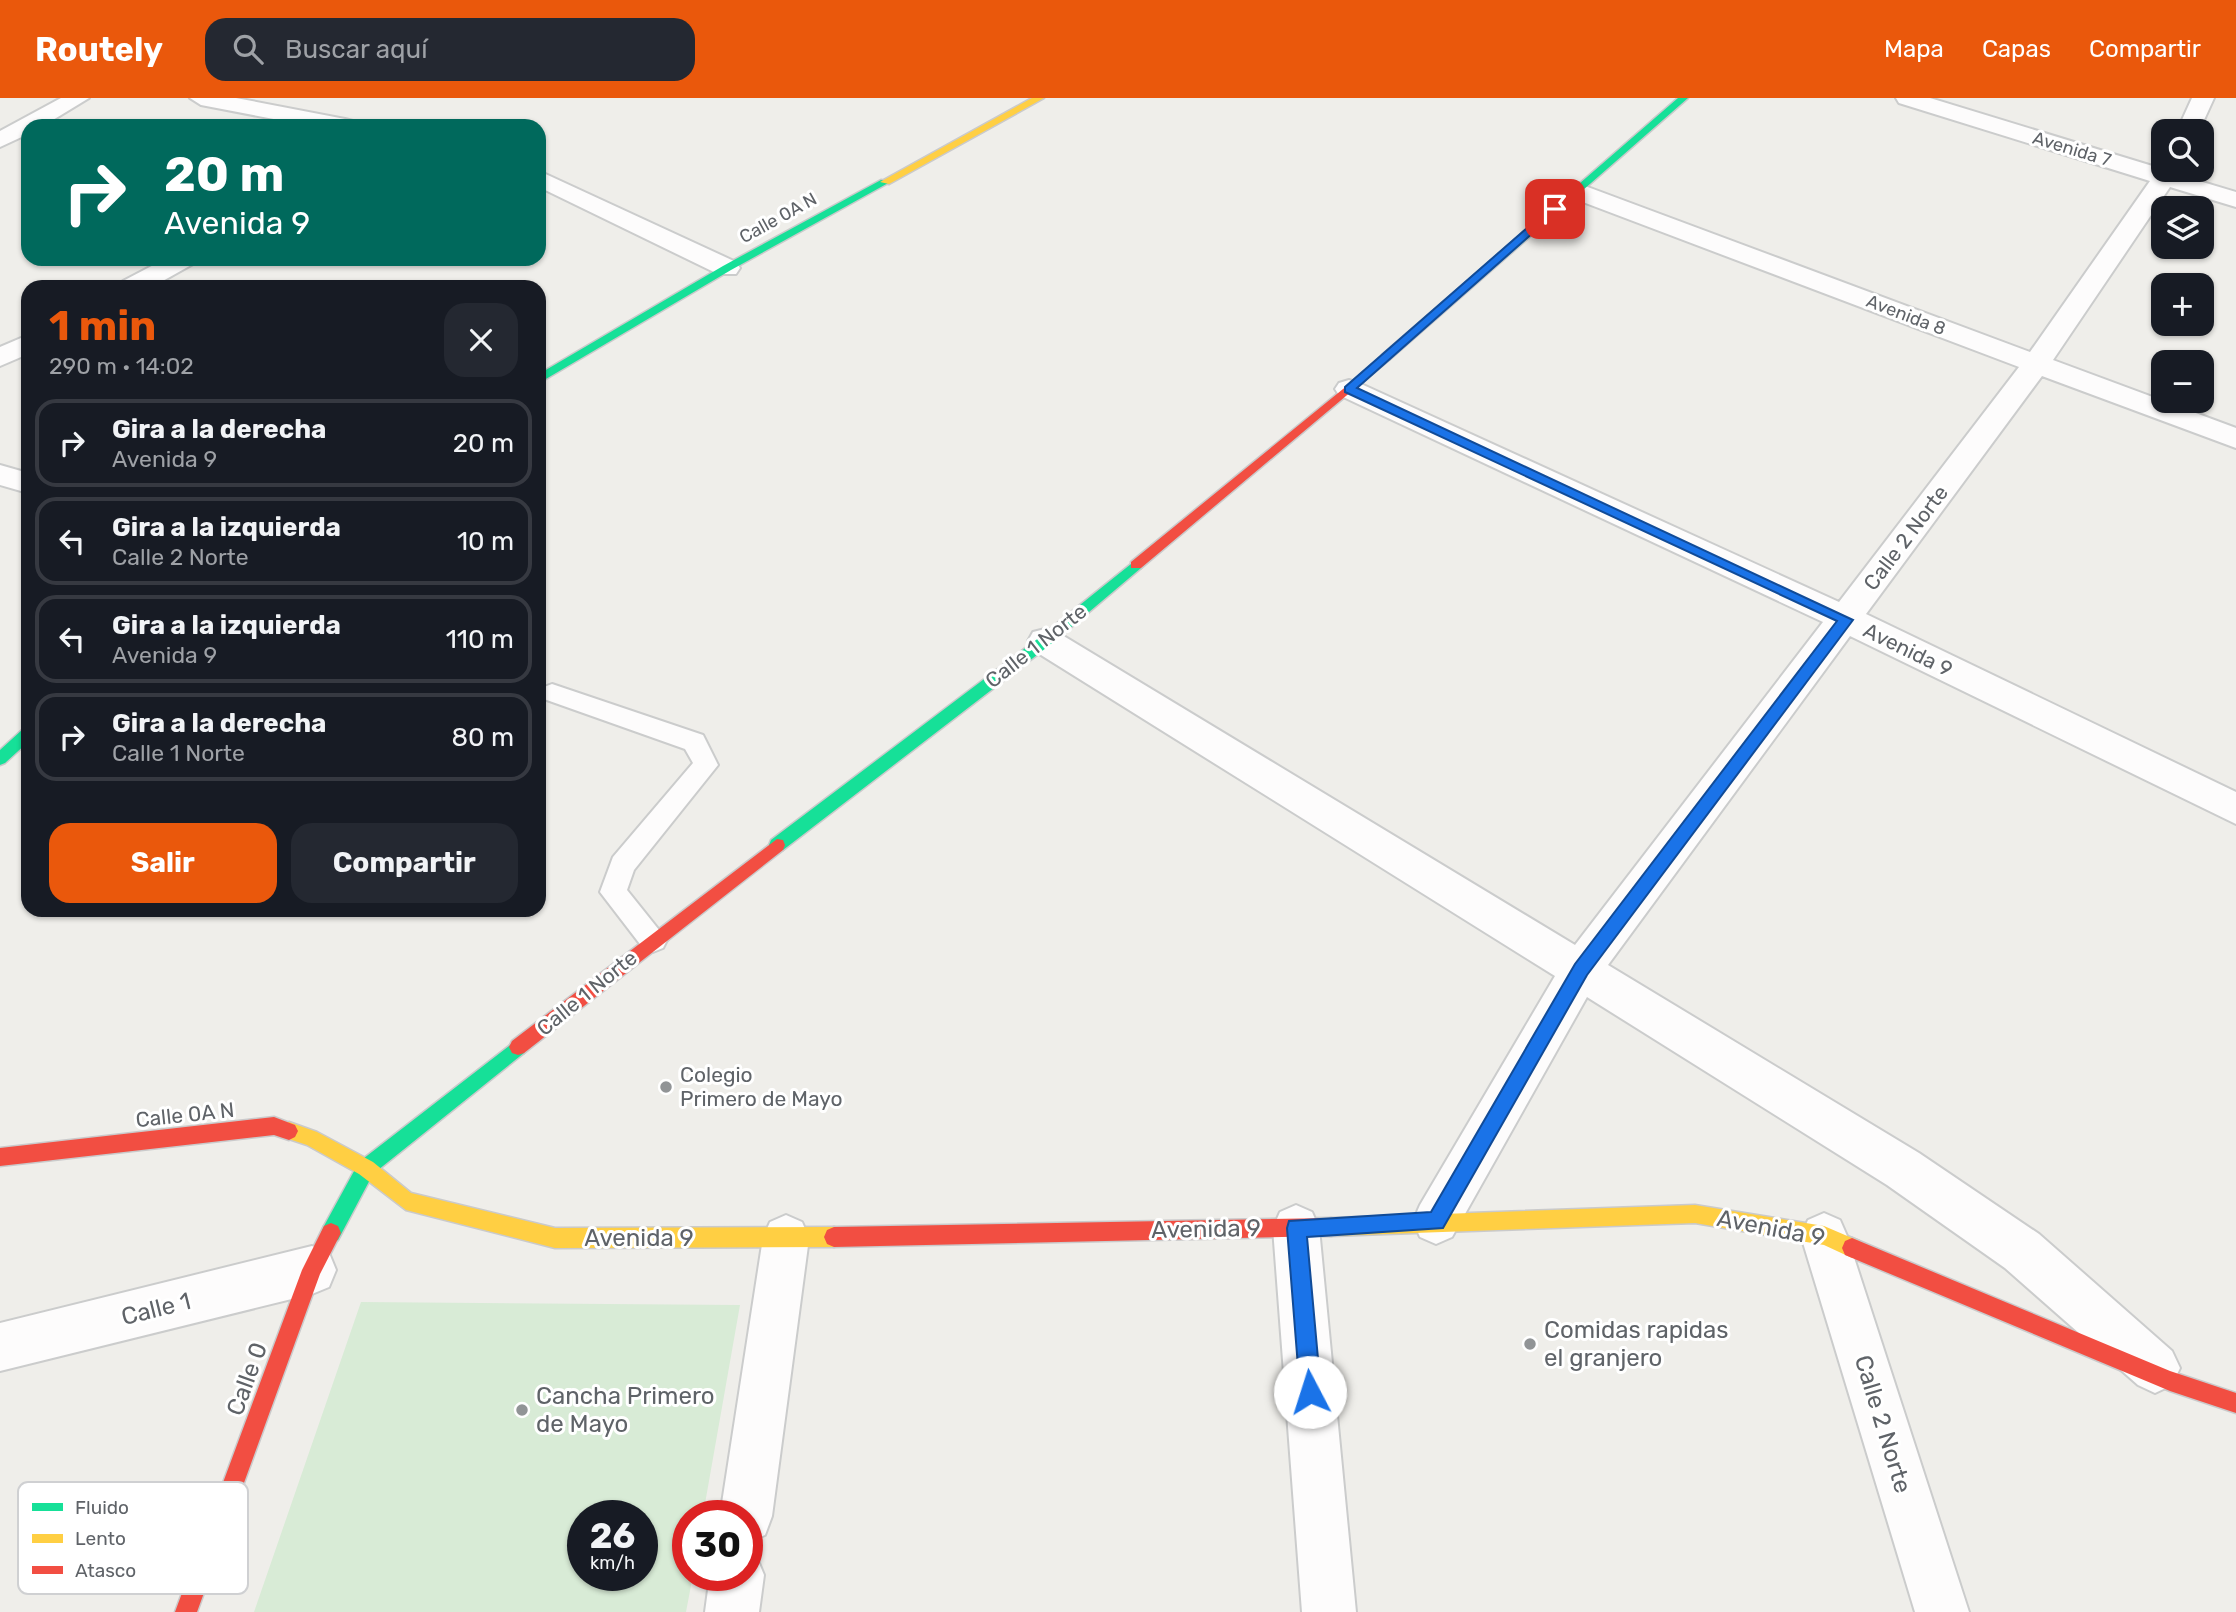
<!DOCTYPE html>
<html lang="es">
<head>
<meta charset="utf-8">
<style>
	body { margin:0; font-family:Rubik,sans-serif; background:#242831; color:#f1f3f6; height:100vh; display:flex; flex-direction:column; font-size:26px; white-space:nowrap }
	* { box-sizing:border-box; margin:0 }
	p { font-size:23px; color:#9ea1a6 }
	.icon { flex:none; width:38px; height:38px; fill:none; stroke:currentColor; stroke-width:2; stroke-linecap:round; stroke-linejoin:round }
	.map { position:relative; flex:1; overflow:hidden }
	.panel { position:absolute; left:21px; top:182px; width:525px; height:637px; display:flex; flex-direction:column; background:#171b24; border-radius:21px; box-shadow:0 2px 5px #0004 }
	.panel>* { flex:none }
	.hud { position:absolute; left:21px; top:21px; width:525px; height:147px; border-radius:21px; box-shadow:0 2px 5px #0004; background:#00695c; color:#fff; overflow:hidden }
	.controls { position:absolute; left:2151px; top:21px; display:grid; gap:14px }
	.controls a { display:grid; place-items:center; width:63px; height:63px; border-radius:14px; background:#171b24; box-shadow:0 2px 5px #0004; font-size:35px }
	.speed { position:absolute; left:567px; top:1402px; display:flex; gap:14px; font-size:35px; font-weight:700; text-align:center }
	.speed>* { display:grid; place-content:center; width:91px; height:91px; border-radius:50%; background:#171b24; box-shadow:0 2px 5px #0004; line-height:1 }
	.speed small { font-size:18px; font-weight:400 }
	.speed .limit { border:10px solid #d22; background:#fff; color:#111 }
	.pin { position:absolute; display:grid; place-items:center; width:60px; height:60px; color:#fff; margin:-30px; border-radius:14px; box-shadow:0 4px 10px #0006 }
	.me { position:absolute; width:77px; margin:-38px; rotate:355deg; stroke-linejoin:round; filter:drop-shadow(0 0 5px #0008) }
	.turn { display:flex; align-items:center; gap:24px; height:147px; padding:0 28px; font-size:32px }
	.turn .icon { width:91px; height:91px; stroke-width:2.5 }
	.turn b { display:block; font-size:49px; line-height:60px }
	.round { display:grid; place-items:center; flex:none; width:74px; height:74px; border-radius:21px; background:#242831 }
	.head { display:flex; align-items:center; justify-content:space-between; height:119px; padding:0 28px }
	h1 { font-size:42px; font-weight:700; line-height:52px; color:#ea580c }
	.cta { display:flex; gap:14px; margin-top:auto; padding:14px 28px }
	.cta a { flex:1; height:80px; border-radius:21px; background:#ea580c; color:#fff; font-size:28px; font-weight:700; line-height:80px; text-align:center }
	.cta a+a { background:#242831; color:#f1f3f6 }
	ul { padding:0; list-style:none }
	li { display:flex; align-items:center; gap:21px; height:88px; margin:0 14px 10px; padding:0 14px; border:4px solid #363941; border-radius:21px }
	li div { flex:1 }
	li b { display:block; font-size:26px }
	li em { font-style:normal }
	header { display:flex; align-items:center; gap:42px; box-sizing:border-box; height:98px; padding:0 35px; background:#ea580c; color:#fff }
	header strong { font-size:33px }
	nav { display:flex; gap:38px; margin-inline-start:auto; font-size:24px }
	.search { width:490px; height:63px; background:#242831; display:flex; align-items:center; gap:18px; box-sizing:border-box; padding:0 24px; border-radius:21px; color:#9ea1a6; font-size:26px }
	.map>svg:first-child { display:block }
</style>
</head>
<body>
<header>
<strong>Routely</strong>
<div class="search"><svg class="icon" aria-label="search" viewBox="0 0 24 24"><circle cx="10" cy="10" r="6"/><path d="M15 15l6 6"/></svg>Buscar aquí</div>
<nav><a>Mapa</a><a>Capas</a><a>Compartir</a></nav>
</header>
<div class="map">
<svg width="2236" height="1514" viewBox="0 0 2236 1514">
	<rect width="100%" height="100%" fill="#efeeea"/>
	<!-- green -->
	<path fill="#d8ebd6" fill-rule="evenodd" d="M 361,1204 L 740,1207 L 703,1417 L 688,1418 L 688,1477 L 693,1477 L 686,1514 L 254,1514 ZM 583,1418 L 642,1418 L 642,1477 L 583,1477 Z"/>
	<g fill="none" stroke-linecap="round" stroke-linejoin="round">
		<!-- lane casing -->
		<g stroke="#cbcccc" stroke-width="4">
			<path id="lane" d="M 552,586 L 703,637 L 718,667 L 634,772 L 627,792 L 667,842 L 663,850 L 653,854 L 643,850 L 600,794 L 613,759 L 693,665 L 685,651 L 544,601 L 540,595 L 544,589 Z"/>
		</g>
		<!-- street casing -->
		<g stroke="#cbcccc" stroke-width="4">
			<path id="street" d="M 61,0 L 89,0 L 43,28 L 28,28 L 28,36 L 0,49 L 0,33 Z
				M 190,0 L 236,0 L 345,21 L 353,23 L 357,28 L 310,28 L 201,7 Z
				M 1896,0 L 1930,0 L 2159,70 L 2163,67 L 2163,72 L 2182,72 L 2179,77 L 2236,94 L 2236,109 L 2170,89 L 2053,262 L 2236,330 L 2236,350 L 2042,278 L 1866,516 L 2236,694 L 2236,726 L 1850,538 L 1608,867 L 1919,1055 L 2039,1136 L 2172,1253 L 2180,1270 L 2172,1287 L 2155,1295 L 2138,1287 L 2005,1170 L 1887,1087 L 1587,899 L 1452,1139 L 1436,1146 L 1420,1139 L 1413,1123 L 1420,1107 L 1555,878 L 1033,552 L 1028,543 L 1033,534 L 1045,531 L 1057,534 L 1575,847 L 1823,524 L 1339,297 L 1335,291 L 1339,285 L 1349,282 L 1359,285 L 1839,504 L 2019,269 L 1567,98 L 1564,93 L 1567,88 L 1585,88 L 2030,254 L 2150,83 L 1899,5 Z
				M 2192,0 L 2214,0 L 2199,33 L 2177,33 Z
				M 539,73 L 736,164 L 740,170 L 736,176 L 718,176 L 539,89 Z
				M 165,161 L 197,161 L 193,166 L 152,189 L 119,189 L 123,183 Z
				M 28,237 L 28,256 L 0,268 L 0,249 Z
				M 0,367 L 28,375 L 28,395 L 0,387 Z
				M 1296,1107 L 1312,1114 L 1319,1130 L 1356,1514 L 1302,1514 L 1273,1130 L 1280,1114 Z
				M 1824,1115 L 1840,1122 L 1847,1138 L 1969,1514 L 1915,1514 L 1801,1138 L 1808,1122 Z
				M 786,1117 L 802,1124 L 809,1140 L 772,1418 L 765,1437 L 747,1444 L 747,1418 L 720,1418 L 763,1140 L 770,1124 Z
				M 312,1148 L 329,1155 L 336,1172 L 329,1189 L 312,1196 L 0,1273 L 0,1225 Z
				M 747,1454 L 756,1458 L 764,1477 L 759,1514 L 705,1514 L 710,1477 L 747,1477 Z"/>
		</g>
		<!-- fast casing -->
		<g stroke="#cacacb" stroke-width="3">
			<path id="fast" d="M 1678,0 L 1688,0 L 1390,261 L 1382,261 L 1382,257 Z
				M 881,82 L 890,84 L 731,172 L 539,285 L 539,276 L 723,168 Z
				M 1136,462 L 1141,464 L 1141,470 L 1050,547 L 783,752 L 771,752 L 769,747 L 771,742 L 1040,539 Z
				M 28,629 L 28,644 L 5,665 L 0,667 L 0,652 L 23,631 Z
				M 518,941 L 524,943 L 527,949 L 524,955 L 373,1076 L 338,1142 L 331,1145 L 324,1142 L 321,1135 L 324,1128 L 359,1064 Z"/>
		</g>
		<!-- slow casing -->
		<g stroke="#cacacb" stroke-width="3">
			<path id="slow" d="M 1032,0 L 1044,0 L 889,86 L 880,84 Z
				M 289,1024 L 317,1034 L 373,1064 L 411,1095 L 555,1130 L 834,1129 L 841,1132 L 844,1139 L 841,1146 L 834,1149 L 555,1150 L 406,1112 L 359,1076 L 307,1047 L 283,1039 L 280,1033 L 283,1027 Z
				M 1695,1107 L 1824,1128 L 1859,1143 L 1862,1150 L 1859,1157 L 1852,1160 L 1824,1147 L 1695,1125 L 1331,1138 L 1324,1136 L 1322,1129 L 1324,1122 L 1331,1120 Z"/>
		</g>
		<!-- jam casing -->
		<g stroke="#cacacb" stroke-width="3">
			<path id="jam" d="M 1386,256 L 1390,257 L 1390,261 L 1141,470 L 1131,470 L 1131,464 Z
				M 777,741 L 783,742 L 785,747 L 783,752 L 524,955 L 518,957 L 512,955 L 509,949 L 512,943 Z
				M 274,1019 L 295,1027 L 298,1033 L 295,1039 L 289,1042 L 274,1037 L 0,1068 L 0,1050 Z
				M 1331,1120 L 1338,1122 L 1340,1129 L 1338,1136 L 1331,1138 L 834,1149 L 827,1146 L 824,1139 L 827,1132 L 834,1129 Z
				M 331,1125 L 338,1128 L 341,1135 L 320,1176 L 197,1514 L 175,1514 L 302,1172 L 324,1128 Z
				M 1852,1140 L 2170,1273 L 2236,1295 L 2236,1315 L 2170,1293 L 1845,1157 L 1842,1150 L 1845,1143 Z"/>
		</g>
		<!-- lane -->
		<use href="#lane" fill="#fdfcfc" fill-rule="evenodd"/>
		<!-- street -->
		<use href="#street" fill="#fdfcfc" fill-rule="evenodd"/>
		<!-- fast -->
		<use href="#fast" fill="#16e098" fill-rule="evenodd"/>
		<!-- slow -->
		<use href="#slow" fill="#ffcf43" fill-rule="evenodd"/>
		<!-- jam -->
		<use href="#jam" fill="#f24e42" fill-rule="evenodd"/>
	</g>
	<!-- route -->
	<path fill="#1a73e8" stroke="#114b97" stroke-width="2" d="M 1551,109 L 1560,111 L 1357,290 L 1853,522 L 1587,877 L 1443,1130 L 1307,1139 L 1321,1294 L 1318,1302 L 1310,1305 L 1303,1302 L 1300,1294 L 1287,1130 L 1289,1123 L 1431,1114 L 1575,866 L 1837,523 L 1345,294 L 1345,289 Z"/>
	<!-- markers -->
	<g fill="#919496" stroke="#fff" stroke-width="2.5">
		<circle cx="666" cy="989" r="7"/>
		<circle cx="1530" cy="1246" r="7"/>
		<circle cx="522" cy="1312" r="7"/>
	</g>
	<g text-anchor="middle" stroke-width="6" stroke-linejoin="round" paint-order="stroke">
		<!-- far-street labels -->
		<g font-size="18" fill="#5f6368" stroke="#fff">
			<text transform="translate(2072 51) rotate(17)" y="6">Avenida 7</text>
			<text transform="translate(778 120) rotate(-29)" y="6">Calle 0A N</text>
			<text transform="translate(1906 217) rotate(21)" y="6">Avenida 8</text>
		</g>
		<!-- street labels -->
		<g font-size="21" fill="#5f6368" stroke="#fff">
			<text transform="translate(1906 440) rotate(-53)" y="7">Calle 2 Norte</text>
			<text transform="translate(1036 548) rotate(-38)" y="7">Calle 1 Norte</text>
			<text transform="translate(1908 552) rotate(26)" y="7">Avenida 9</text>
			<text transform="translate(587 895) rotate(-39)" y="7">Calle 1 Norte</text>
			<text transform="translate(185 1017) rotate(-6)" y="7">Calle 0A N</text>
		</g>
		<!-- poi labels -->
		<g font-size="21" fill="#5f6368" stroke="#fff" text-anchor="start">
			<text x="680" y="984">Colegio<tspan x="680" dy="24">Primero de Mayo</tspan></text>
		</g>
		<!-- near-street labels -->
		<g font-size="24" fill="#5f6368" stroke="#fff">
			<text transform="translate(1771 1130) rotate(11)" y="8">Avenida 9</text>
			<text transform="translate(1206 1131) rotate(-1)" y="8">Avenida 9</text>
			<text x="639" y="1148">Avenida 9</text>
			<text transform="translate(156 1211) rotate(-14)" y="8">Calle 1</text>
			<text transform="translate(247 1281) rotate(-70)" y="8">Calle 0</text>
			<text transform="translate(1883 1326) rotate(73)" y="8">Calle 2 Norte</text>
		</g>
		<!-- near-poi labels -->
		<g font-size="24" fill="#5f6368" stroke="#fff" text-anchor="start">
			<text x="1544" y="1240">Comidas rapidas<tspan x="1544" dy="28">el granjero</tspan></text>
			<text x="536" y="1306">Cancha Primero<tspan x="536" dy="28">de Mayo</tspan></text>
		</g>
	</g>
	<!-- legend -->
	<rect x="18" y="1384" width="230" height="112" rx="10" fill="#fff" stroke="#cfd0d2" stroke-width="2"/>
	<rect x="32" y="1405" width="31" height="8" fill="#16e098"/>
	<rect x="32" y="1436" width="31" height="9" fill="#ffcf43"/>
	<rect x="32" y="1468" width="31" height="8" fill="#f24e42"/>
	<g font-size="19" fill="#5f6368">
		<text x="75" y="1416">Fluido</text>
		<text x="75" y="1447">Lento</text>
		<text x="75" y="1479">Atasco</text>
	</g>
</svg>
<div class="controls">
<a><svg class="icon" aria-label="search" viewBox="0 0 24 24"><circle cx="10" cy="10" r="6"/><path d="M15 15l6 6"/></svg></a>
<a><svg class="icon" aria-label="layers" viewBox="0 0 24 24"><path d="M12 4l9 5-9 5-9-5zM3 14l9 5 9-5"/></svg></a>
<a>+</a>
<a>−</a>
</div>
<div class="speed"><div>26<small>km/h</small></div><div class="limit">30</div></div>
<div class="pin" style="left:1555px;top:111px;background:#d93025"><svg class="icon" aria-label="arrive" viewBox="0 0 24 24"><path d="M6 21V4h12l-3 4 3 4H6"/></svg></div>
<svg class="me" style="left:1310px;top:1294px" viewBox="-20 -20 40 40"><circle r="19" fill="#fff"/><path d="M0-13L10 11 0 6-10 11z" fill="#1a73e8"/></svg>
<div class="hud">
<div class="turn"><svg class="icon" aria-label="right" viewBox="0 0 24 24"><path d="M7 20v-9h11M14 6l5 5-5 5"/></svg><div><b>20 m</b>Avenida 9</div></div>
</div>
<section class="panel">
<div class="head"><div><h1>1 min</h1><p>290 m · 14:02</p></div><a class="round"><svg class="icon" aria-label="close" viewBox="0 0 24 24"><path d="M6 6l12 12M18 6L6 18"/></svg></a></div>
<ul>
<li><svg class="icon" aria-label="right" viewBox="0 0 24 24"><path d="M7 20v-9h11M14 6l5 5-5 5"/></svg><div><b>Gira a la derecha</b><p>Avenida 9</p></div><em>20 m</em></li>
<li><svg class="icon" aria-label="left" viewBox="0 0 24 24"><path d="M17 20v-9H6M10 6l-5 5 5 5"/></svg><div><b>Gira a la izquierda</b><p>Calle 2 Norte</p></div><em>10 m</em></li>
<li><svg class="icon" aria-label="left" viewBox="0 0 24 24"><path d="M17 20v-9H6M10 6l-5 5 5 5"/></svg><div><b>Gira a la izquierda</b><p>Avenida 9</p></div><em>110 m</em></li>
<li><svg class="icon" aria-label="right" viewBox="0 0 24 24"><path d="M7 20v-9h11M14 6l5 5-5 5"/></svg><div><b>Gira a la derecha</b><p>Calle 1 Norte</p></div><em>80 m</em></li>
</ul>
<div class="cta"><a>Salir</a><a>Compartir</a></div>
</section>
</div>
</body>
</html>
